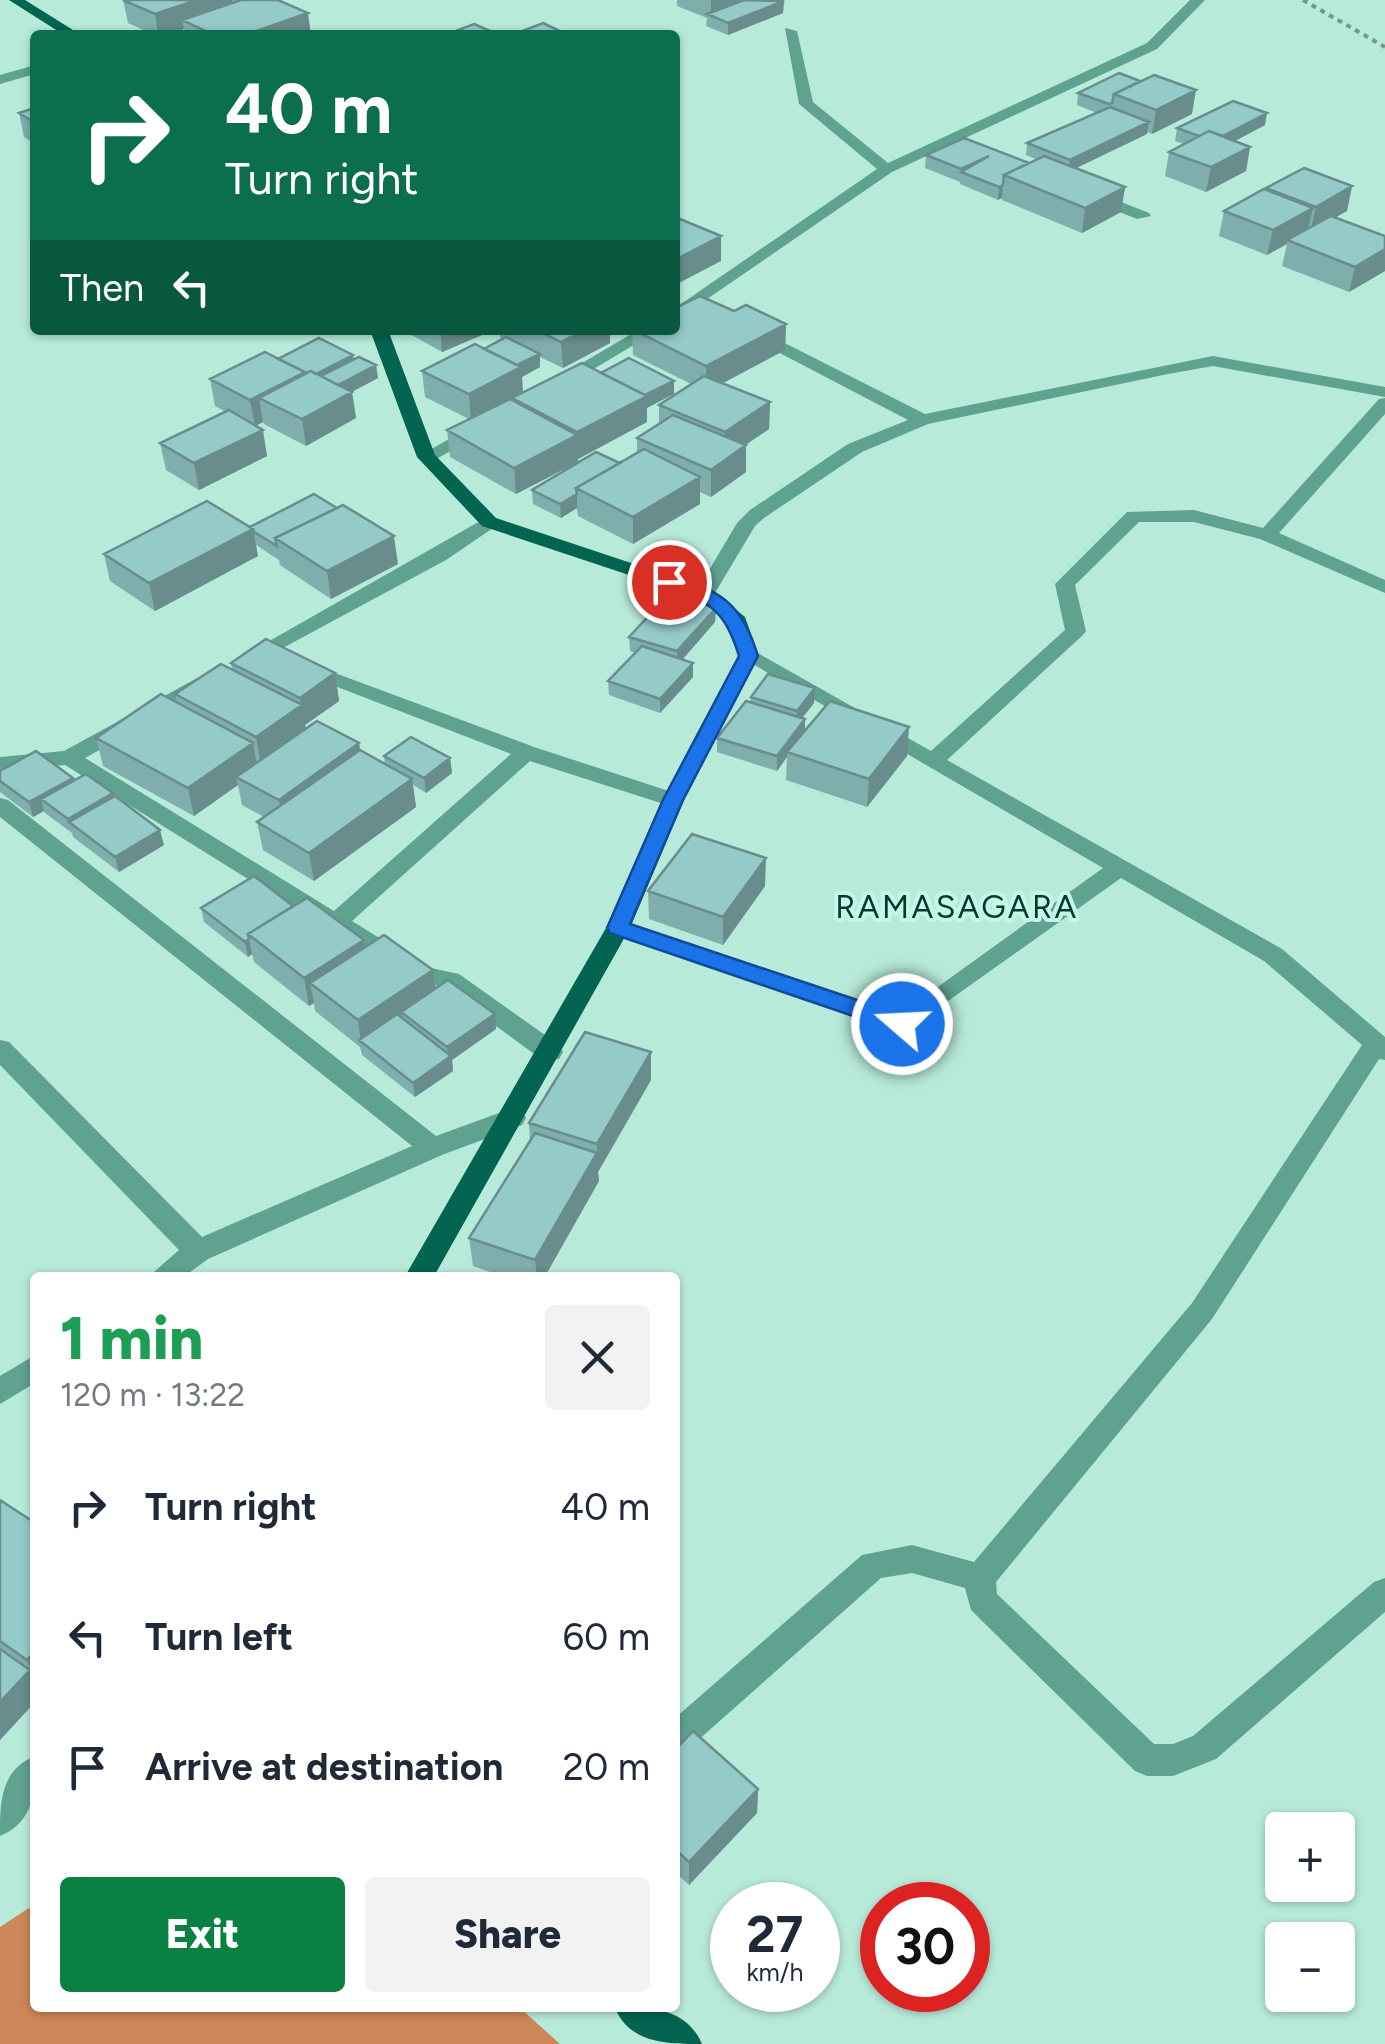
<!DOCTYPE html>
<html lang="en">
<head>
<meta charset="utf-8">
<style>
	body { margin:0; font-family:Figtree,sans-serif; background:#f2f2f3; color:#1f2937; height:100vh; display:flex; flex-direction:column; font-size:38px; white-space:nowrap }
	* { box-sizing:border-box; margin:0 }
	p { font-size:32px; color:#747a83 }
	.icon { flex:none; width:55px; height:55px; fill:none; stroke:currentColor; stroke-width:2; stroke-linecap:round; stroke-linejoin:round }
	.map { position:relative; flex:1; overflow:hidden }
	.panel { position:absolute; left:30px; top:1272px; width:650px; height:740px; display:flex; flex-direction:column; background:#fff; border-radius:10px; box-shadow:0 2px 8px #0004 }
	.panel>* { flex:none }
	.hud { position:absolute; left:30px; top:30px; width:650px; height:305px; border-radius:10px; box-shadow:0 2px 8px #0004; background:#0b6e4f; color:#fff; overflow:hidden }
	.tools { position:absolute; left:1265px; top:1812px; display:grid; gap:20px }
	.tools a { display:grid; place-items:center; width:90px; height:90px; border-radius:10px; background:#fff; box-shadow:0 2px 8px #0004; font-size:50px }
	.speed { position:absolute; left:710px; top:1882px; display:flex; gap:20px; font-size:50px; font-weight:700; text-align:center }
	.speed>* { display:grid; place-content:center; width:130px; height:130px; border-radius:50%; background:#fff; box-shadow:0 2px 8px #0004; line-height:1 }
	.speed small { font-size:25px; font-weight:400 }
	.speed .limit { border:15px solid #d22; background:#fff; color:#111 }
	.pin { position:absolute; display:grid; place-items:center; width:85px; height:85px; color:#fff; margin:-42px; border:5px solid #fff; border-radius:50%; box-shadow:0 2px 10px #0007 }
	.me { position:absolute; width:110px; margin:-55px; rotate:289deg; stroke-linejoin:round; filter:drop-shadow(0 0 8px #0008) }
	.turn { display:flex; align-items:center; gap:35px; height:210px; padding:0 30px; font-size:45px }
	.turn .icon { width:130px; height:130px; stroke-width:2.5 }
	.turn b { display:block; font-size:70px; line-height:85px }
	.then { display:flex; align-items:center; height:95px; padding:0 30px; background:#0003; gap:20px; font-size:38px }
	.round { display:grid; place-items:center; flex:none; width:105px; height:105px; border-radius:10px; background:#f2f2f3 }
	.headline { display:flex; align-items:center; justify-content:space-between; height:170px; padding:0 30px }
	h1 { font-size:60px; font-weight:800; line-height:75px; color:#1e9e55 }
	.button { display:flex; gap:20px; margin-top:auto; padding:20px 30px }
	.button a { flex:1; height:115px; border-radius:10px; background:#0b8043; color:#fff; font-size:40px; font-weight:800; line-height:115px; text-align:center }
	.button a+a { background:#f2f2f3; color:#1f2937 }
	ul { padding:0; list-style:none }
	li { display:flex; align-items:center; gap:30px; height:130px; padding:0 30px }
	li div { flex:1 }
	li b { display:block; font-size:38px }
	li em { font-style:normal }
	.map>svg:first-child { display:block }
</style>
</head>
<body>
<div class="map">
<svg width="1385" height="2044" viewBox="0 0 1385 2044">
	<rect width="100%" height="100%" fill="#b8eada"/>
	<!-- forest -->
	<path fill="#cc8657" d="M 35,1904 L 35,2008 L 520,2008 L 560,2044 L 0,2044 L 0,1927 Z"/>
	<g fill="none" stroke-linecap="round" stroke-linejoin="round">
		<!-- path -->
		<path stroke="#74988c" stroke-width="4" stroke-dasharray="5 5" stroke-linecap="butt" d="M 1303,0 L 1385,47"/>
		<!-- minor -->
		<path fill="#5ea28f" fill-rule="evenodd" d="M 1190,0 L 1205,0 L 1157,49 L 892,172 L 675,321 L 675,308 L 877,169 L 799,104 L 785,28 L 797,31 L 813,102 L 888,163 L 1147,43 Z
			M 35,65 L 35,74 L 0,84 L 0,75 Z
			M 1093,191 L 1149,213 L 1151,216 L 1137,219 L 1087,199 L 1085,196 Z
			M 755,328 L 925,414 L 1213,356 L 1385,387 L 1385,397 L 1213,366 L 1168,374 L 928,424 L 862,452 L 764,518 L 755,526 L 712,598 L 705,600 L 695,594 L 737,523 L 750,510 L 848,444 L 908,420 L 749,337 L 749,329 Z
			M 638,330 L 659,330 L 565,386 L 550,382 Z
			M 1385,398 L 1385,414 L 1279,533 L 1385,580 L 1385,593 L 1260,539 L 1194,522 L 1139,522 L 1075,585 L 1086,631 L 1083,635 L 947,760 L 1282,949 L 1385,1037 L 1385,1060 L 1379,1059 L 1212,1319 L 996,1582 L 997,1594 L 1154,1744 L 1173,1744 L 1193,1736 L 1374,1582 L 1385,1578 L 1385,1612 L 1216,1759 L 1173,1776 L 1147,1776 L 1135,1771 L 971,1610 L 965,1588 L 912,1573 L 881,1578 L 687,1750 L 675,1755 L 675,1718 L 862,1555 L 912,1545 L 974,1562 L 1192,1303 L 1362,1045 L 1264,961 L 1121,878 L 903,1033 L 610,934 L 606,928 L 618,920 L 900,1014 L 1103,868 L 739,656 L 749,650 L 756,652 L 931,751 L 1065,630 L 1055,584 L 1127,512 L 1194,510 L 1263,528 L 1379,399 Z
			M 476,424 L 485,429 L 482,433 L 433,461 L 426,463 L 417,457 Z
			M 489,516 L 499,522 L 496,526 L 446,560 L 253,664 L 246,666 L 236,660 Z
			M 308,663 L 534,747 L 681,795 L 684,800 L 673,807 L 530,761 L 352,921 L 426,967 L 459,974 L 559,1045 L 563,1052 L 559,1059 L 541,1059 L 443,987 L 410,980 L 65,765 L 0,771 L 0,757 L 64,751 L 199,677 L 213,677 L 213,687 L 85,758 L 334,911 L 511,754 L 301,673 L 298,669 Z
			M 0,798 L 8,800 L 436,1136 L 513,1108 L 522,1111 L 526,1118 L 522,1125 L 442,1155 L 208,1259 L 182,1278 L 147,1278 L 179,1250 L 0,1065 L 0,1040 L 9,1042 L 202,1237 L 412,1146 L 0,817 Z
			M 35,1355 L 35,1383 L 0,1404 L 0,1376 Z
			M 35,1756 C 35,1789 36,1821 0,1836 C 0,1803 0,1770 35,1756 Z"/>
		<!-- major -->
		<path fill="#026451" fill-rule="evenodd" d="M 9,0 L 25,0 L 81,35 L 64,35 Z
			M 370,330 L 388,330 L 435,455 L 496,518 L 712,590 L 745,617 L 759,656 L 684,800 L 630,928 L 433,1278 L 404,1278 L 606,928 L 662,800 L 739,656 L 729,624 L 698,598 L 482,526 L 417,457 Z
			M 615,2008 C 649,2006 687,2008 702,2044 C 668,2044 630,2044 615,2008 Z"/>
	</g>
	<!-- wall -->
	<path fill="#7faeac" d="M 123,0 L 278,0 L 311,35 L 185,35 L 184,29 L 165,35 L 154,35 L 128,23 Z
		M 677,0 L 780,0 L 784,1 L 783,13 L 728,35 L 706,26 L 707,18 L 677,6 Z
		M 1140,81 L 1192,114 L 1152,134 L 1147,132 L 1147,134 L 1076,168 L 1125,187 L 1121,212 L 1082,233 L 1002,200 L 1002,198 L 998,200 L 960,184 L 960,182 L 925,168 L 926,155 L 1029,163 L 1036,159 L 1026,155 L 1027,143 L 1097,113 L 1077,105 L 1078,93 Z
		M 35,108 L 35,144 L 24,137 L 19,113 Z
		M 1265,125 L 1235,141 L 1250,147 L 1246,171 L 1206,192 L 1165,176 L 1169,152 L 1184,144 L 1175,141 L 1177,128 Z
		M 1352,186 L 1347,211 L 1335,217 L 1385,236 L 1385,271 L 1349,292 L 1282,266 L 1287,244 L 1267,255 L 1219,236 L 1224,211 L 1266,190 L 1266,188 Z
		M 734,311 L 786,324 L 785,350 L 723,383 L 770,402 L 769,429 L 746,445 L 746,472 L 711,497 L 700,492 L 700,504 L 633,544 L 578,516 L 577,508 L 561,518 L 533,504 L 532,490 L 620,463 L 637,454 L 637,438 L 659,424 L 659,405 L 691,384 L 633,355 L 632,330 L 675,330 Z
		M 403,330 L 489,330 L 489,332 L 442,352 Z
		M 500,330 L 610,330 L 610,343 L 563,368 L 540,357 L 540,367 L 522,377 L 523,393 L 647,408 L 647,422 L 578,459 L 578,462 L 516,494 L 450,457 L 447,430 L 469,419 L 425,397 L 422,371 L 484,349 L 503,339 L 500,337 Z
		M 353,355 L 354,359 L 376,365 L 378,378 L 352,392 L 356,418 L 306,446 L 264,424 L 263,422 L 256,426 L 267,456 L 199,490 L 166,470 L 160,443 L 226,412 L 215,406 L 210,379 L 278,359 Z
		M 250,527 L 398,564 L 331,599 L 280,565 L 279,560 L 256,545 L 258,556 L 155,611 L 110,581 L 104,554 Z
		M 716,608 L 715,622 L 682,659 L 693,677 L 660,713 L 609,695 L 608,681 L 635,653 L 630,651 L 629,637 Z
		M 231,663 L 335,673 L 339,701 L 305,725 L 306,729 L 359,743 L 360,750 L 385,764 L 384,756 L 450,758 L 452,773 L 426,793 L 413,785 L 416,807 L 314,881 L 263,850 L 257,822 L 264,817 L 242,805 L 238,785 L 194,816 L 103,766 L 96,738 L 177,703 L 175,694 L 232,669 Z
		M 751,697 L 814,703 L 802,718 L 805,731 L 907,756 L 867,807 L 786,780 L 787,757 L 777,771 L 717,752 L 717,738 L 750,702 Z
		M 0,771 L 73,780 L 113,793 L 114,797 L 164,845 L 119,872 L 73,837 L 72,833 L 45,813 L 44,811 L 33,817 L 0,792 Z
		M 765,886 L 723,945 L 649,919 L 648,891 Z
		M 293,906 L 364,940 L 365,947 L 433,970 L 436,989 L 496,1029 L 452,1060 L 453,1071 L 415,1097 L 362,1055 L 360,1047 L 315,1011 L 314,1003 L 309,1006 L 254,962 L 252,954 L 248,957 L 204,922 L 201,908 Z
		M 651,1080 L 598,1172 L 599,1181 L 544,1278 L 507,1278 L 473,1266 L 469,1238 L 530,1141 L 529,1123 Z
		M 0,1500 L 35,1523 L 35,1702 L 0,1740 Z
		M 675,1750 L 758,1789 L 757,1813 L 689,1885 L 675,1872 Z"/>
	<!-- shaded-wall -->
	<path fill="#688d8c" d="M 197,0 L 232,0 L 234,11 L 182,20 L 184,29 L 165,35 L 158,35 L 155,14 Z
		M 711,0 L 757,0 L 711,16 Z
		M 784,1 L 783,13 L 728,35 L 728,23 Z
		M 308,13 L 311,35 L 245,35 Z
		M 1196,90 L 1192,114 L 1152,134 L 1156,110 Z
		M 1267,113 L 1265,125 L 1210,154 L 1213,141 Z
		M 1149,122 L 1147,134 L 1068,172 L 1070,160 Z
		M 1250,147 L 1246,171 L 1206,192 L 1211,167 Z
		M 1003,185 L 1002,198 L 998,200 L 999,187 Z
		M 1352,186 L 1347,211 L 1310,232 L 1316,207 Z
		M 1125,187 L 1121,212 L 1082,233 L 1085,208 Z
		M 1313,208 L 1307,233 L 1287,240 L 1287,244 L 1267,255 L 1273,230 Z
		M 721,236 L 721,261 L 675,285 L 675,260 Z
		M 1385,249 L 1385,271 L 1349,292 L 1355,267 Z
		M 786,324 L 785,350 L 706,392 L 706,366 Z
		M 440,330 L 489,330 L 489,332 L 442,352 Z
		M 584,330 L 610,330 L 610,343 L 563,368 L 561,342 Z
		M 540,354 L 540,367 L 522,377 L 523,394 L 471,421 L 469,394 L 508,370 Z
		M 353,355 L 355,368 L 259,398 L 263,422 L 255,426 L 250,400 L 305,372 Z
		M 376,365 L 378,378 L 332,402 L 331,389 Z
		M 674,381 L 674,394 L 647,408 L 647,422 L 578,459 L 577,432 Z
		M 352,392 L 356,418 L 306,446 L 302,419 Z
		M 770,402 L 769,429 L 724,459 L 725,432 Z
		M 263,430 L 267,456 L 199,490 L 194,463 Z
		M 577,435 L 578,462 L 516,494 L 514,468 Z
		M 746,445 L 746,472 L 711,497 L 711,470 Z
		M 700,477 L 700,504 L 633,544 L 633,517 Z
		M 577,494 L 577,508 L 561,518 L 560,504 Z
		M 253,529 L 258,556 L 155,611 L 149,583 Z
		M 394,536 L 398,564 L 331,599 L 327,571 Z
		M 716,608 L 715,622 L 677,666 L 677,651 Z
		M 693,663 L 693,677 L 660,713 L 660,699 Z
		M 335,673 L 339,701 L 305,725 L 307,733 L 261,765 L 256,737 L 301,706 L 300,698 Z
		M 815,688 L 814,703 L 796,726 L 797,711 Z
		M 805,719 L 805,734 L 787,752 L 787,757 L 777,771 L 777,756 Z
		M 909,727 L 907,756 L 867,807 L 869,779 Z
		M 253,743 L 258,771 L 236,777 L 238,785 L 194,816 L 188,788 Z
		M 359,743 L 363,771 L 284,829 L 279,800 Z
		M 450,758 L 452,773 L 426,793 L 424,778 Z
		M 73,778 L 76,792 L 41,799 L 44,811 L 33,817 L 29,802 Z
		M 412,779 L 416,807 L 314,881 L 309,853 Z
		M 113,793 L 116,808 L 69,822 L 72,834 L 68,819 Z
		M 160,830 L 164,845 L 119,872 L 115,857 Z
		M 766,858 L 765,886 L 723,945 L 723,917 Z
		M 249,939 L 252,954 L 248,957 L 245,942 Z
		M 364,940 L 368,968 L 310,983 L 314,1003 L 309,1006 L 304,978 Z
		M 433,970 L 437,999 L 401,1012 L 403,1022 L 361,1042 L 358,1020 Z
		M 495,1014 L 496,1029 L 452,1060 L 453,1071 L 415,1097 L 413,1083 L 449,1058 L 447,1047 Z
		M 651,1052 L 651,1080 L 598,1172 L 599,1181 L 544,1278 L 537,1278 L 535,1260 L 597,1153 L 597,1144 Z
		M 35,1651 L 35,1678 L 27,1660 Z
		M 30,1670 L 35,1681 L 35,1702 L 0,1740 L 0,1702 Z
		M 758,1789 L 757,1813 L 689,1885 L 689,1862 Z"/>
	<!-- building -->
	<path fill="#94cac8" stroke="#688d8c" stroke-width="2.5" d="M 123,0 L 197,0 L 155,14 Z
		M 241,0 L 278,0 L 308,13 L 245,35 L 214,35 L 182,20 Z
		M 744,0 L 784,1 L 728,23 L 707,14 Z
		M 543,23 L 560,31 L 549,35 L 512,35 Z
		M 474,24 L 499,35 L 445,35 Z
		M 1119,73 L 1140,81 L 1114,94 L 1112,103 L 1109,104 L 1078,93 Z
		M 1154,75 L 1196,90 L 1156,110 L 1114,94 Z
		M 1233,101 L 1267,113 L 1223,136 L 1209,131 L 1199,136 L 1177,128 Z
		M 1110,107 L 1149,122 L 1070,160 L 1027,143 Z
		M 35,108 L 35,123 L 19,113 Z
		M 1209,131 L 1250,147 L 1211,167 L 1169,152 Z
		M 964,138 L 1029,163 L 1004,175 L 1003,185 L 999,187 L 961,172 L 989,156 L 961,169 L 926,155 Z
		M 1044,156 L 1125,187 L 1085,208 L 1004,175 Z
		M 1304,168 L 1352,186 L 1316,207 L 1266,188 Z
		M 1264,189 L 1313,208 L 1273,230 L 1224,211 Z
		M 1331,216 L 1385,236 L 1385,249 L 1355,267 L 1287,240 Z
		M 675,217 L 721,236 L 675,260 Z
		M 700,296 L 734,311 L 746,305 L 786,324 L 706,366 L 634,330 L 675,330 L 675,308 Z
		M 537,330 L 584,330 L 561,342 Z
		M 506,337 L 540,354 L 517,365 L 484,349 Z
		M 319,338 L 353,355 L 316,374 L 311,371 L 305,374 L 305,372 L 278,359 Z
		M 475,344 L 521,367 L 469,394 L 422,371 Z
		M 265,352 L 305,372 L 250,400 L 210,379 Z
		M 359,357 L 376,365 L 338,385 L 321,376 Z
		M 629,358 L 674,381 L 645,395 L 601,373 Z
		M 582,363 L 647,396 L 577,432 L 512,398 Z
		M 311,371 L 352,392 L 302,419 L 259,398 Z
		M 704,376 L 770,402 L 725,432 L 659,405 Z
		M 510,399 L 577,435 L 514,468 L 447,430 Z
		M 229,410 L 263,430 L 194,463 L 160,443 Z
		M 673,415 L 746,445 L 711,470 L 637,438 Z
		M 644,449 L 700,477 L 633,517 L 576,488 Z
		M 596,452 L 620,463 L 576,488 L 577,494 L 560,504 L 532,490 Z
		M 314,494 L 337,508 L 275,538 L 277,546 L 251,530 L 253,529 L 250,527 Z
		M 207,501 L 253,529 L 149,583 L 104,554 Z
		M 343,505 L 394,536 L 327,571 L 275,538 Z
		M 669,594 L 716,608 L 677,651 L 629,637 Z
		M 266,639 L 335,673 L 300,698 L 231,663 Z
		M 642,646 L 693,663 L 660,699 L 608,681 Z
		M 221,664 L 302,705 L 256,737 L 175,694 Z
		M 768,674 L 815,688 L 797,711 L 751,697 Z
		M 161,694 L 253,743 L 188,788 L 96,738 Z
		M 746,701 L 805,719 L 777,756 L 717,738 Z
		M 830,701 L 909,727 L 869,779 L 787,752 Z
		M 317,721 L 359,743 L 279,800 L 236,777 Z
		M 411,737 L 450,758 L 424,778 L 384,756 Z
		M 360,750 L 412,779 L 309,853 L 257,822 Z
		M 36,751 L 73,778 L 29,802 L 0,781 L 0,771 Z
		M 86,774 L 113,793 L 68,819 L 41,799 Z
		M 115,796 L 160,830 L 115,857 L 69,822 Z
		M 692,834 L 766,858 L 723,917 L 648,891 Z
		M 254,876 L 293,906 L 248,934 L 249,939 L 245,942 L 201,908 Z
		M 307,898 L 364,940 L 304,978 L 248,934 Z
		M 384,935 L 433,970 L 358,1020 L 310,983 Z
		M 448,980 L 495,1014 L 447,1047 L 401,1012 Z
		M 397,1014 L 451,1056 L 413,1083 L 359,1040 Z
		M 585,1032 L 651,1052 L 597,1144 L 529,1123 Z
		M 535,1133 L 597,1153 L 535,1260 L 469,1238 Z
		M 0,1500 L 35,1523 L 35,1651 L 27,1660 L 0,1641 Z
		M 0,1649 L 30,1670 L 0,1702 Z
		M 693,1731 L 758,1789 L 689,1862 L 675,1849 L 675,1750 Z"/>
	<!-- route -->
	<path fill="#1a73e8" stroke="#114b97" stroke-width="2.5" d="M 669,577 C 722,590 742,604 758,656 L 683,800 L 630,924 L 911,1018 L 911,1030 L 894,1030 L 610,933 L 607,928 L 663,800 L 739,656 C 724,608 709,601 663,586 L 660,582 Z"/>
	<g text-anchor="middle" stroke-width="8" stroke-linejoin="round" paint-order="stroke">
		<!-- quarter labels -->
		<g font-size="32" letter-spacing="2.5" fill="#05392e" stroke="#c5f7e8">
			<text x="957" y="918">RAMASAGARA</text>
		</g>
	</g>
</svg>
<div class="tools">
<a>+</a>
<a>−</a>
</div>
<div class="speed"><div>27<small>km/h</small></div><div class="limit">30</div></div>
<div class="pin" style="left:669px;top:582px;background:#d93025"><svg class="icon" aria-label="arrive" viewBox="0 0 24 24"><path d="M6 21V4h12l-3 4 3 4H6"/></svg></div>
<svg class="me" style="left:902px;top:1024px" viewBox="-20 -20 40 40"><circle r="17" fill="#1a73e8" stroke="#fff" stroke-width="3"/><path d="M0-11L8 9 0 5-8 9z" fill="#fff"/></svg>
<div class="hud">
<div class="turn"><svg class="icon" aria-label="right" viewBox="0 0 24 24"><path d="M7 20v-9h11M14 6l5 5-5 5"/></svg><div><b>40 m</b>Turn right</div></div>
<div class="then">Then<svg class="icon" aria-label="left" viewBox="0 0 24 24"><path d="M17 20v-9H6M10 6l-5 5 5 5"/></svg></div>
</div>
<section class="panel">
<div class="headline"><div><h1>1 min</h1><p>120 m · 13:22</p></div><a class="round"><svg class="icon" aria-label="close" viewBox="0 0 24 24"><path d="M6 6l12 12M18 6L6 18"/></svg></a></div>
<ul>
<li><svg class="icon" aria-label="right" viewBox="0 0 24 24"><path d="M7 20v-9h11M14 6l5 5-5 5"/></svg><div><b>Turn right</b></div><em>40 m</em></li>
<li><svg class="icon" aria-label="left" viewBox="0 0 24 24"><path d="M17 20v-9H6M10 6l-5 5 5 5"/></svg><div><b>Turn left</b></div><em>60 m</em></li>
<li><svg class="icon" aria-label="arrive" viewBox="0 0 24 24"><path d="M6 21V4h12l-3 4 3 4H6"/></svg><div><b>Arrive at destination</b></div><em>20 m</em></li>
</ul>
<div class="button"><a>Exit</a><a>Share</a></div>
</section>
</div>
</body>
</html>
